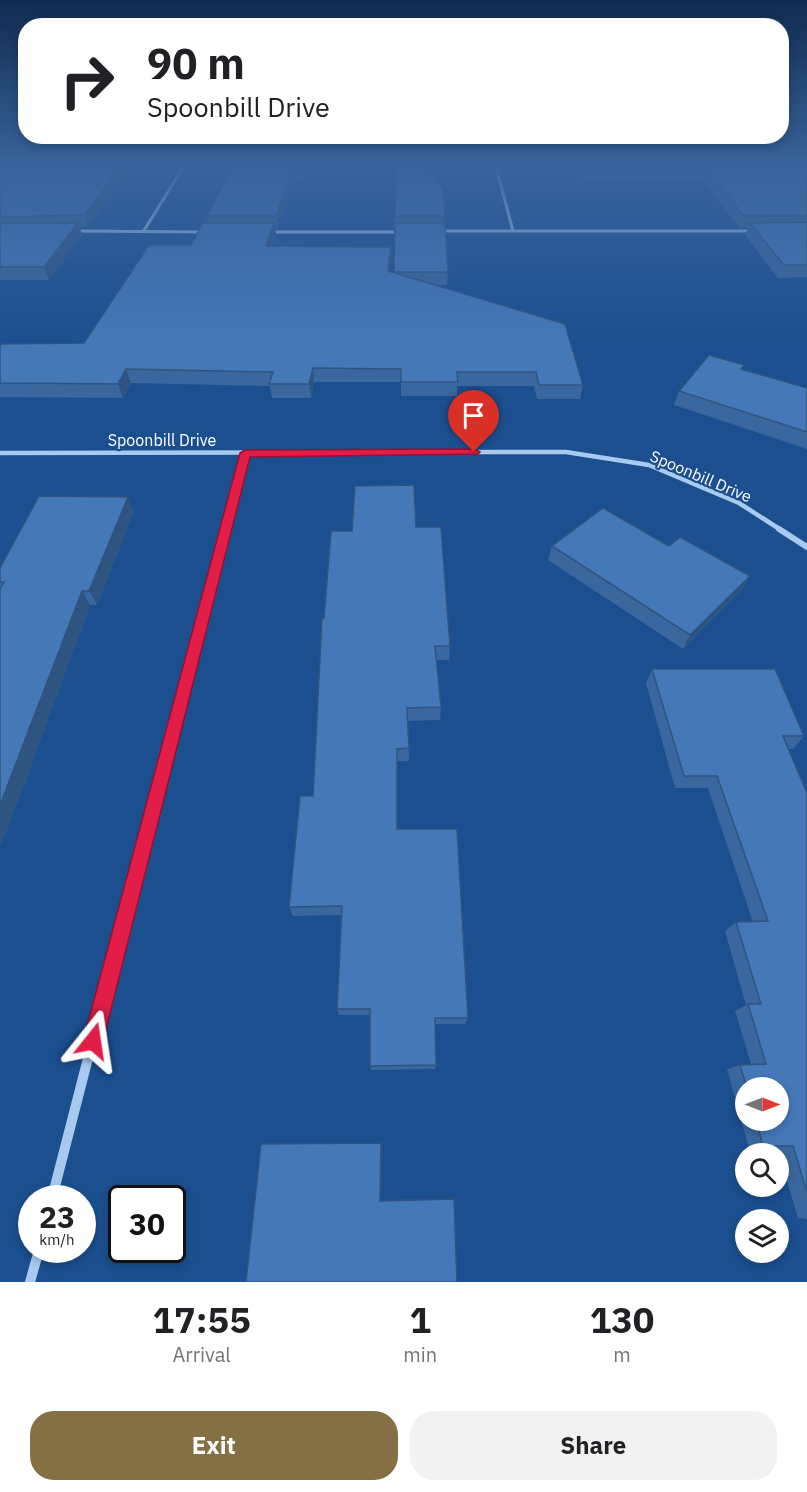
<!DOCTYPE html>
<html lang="en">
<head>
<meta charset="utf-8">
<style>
	body { margin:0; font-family:"IBM Plex Sans",sans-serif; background:#f2f2f2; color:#202124; height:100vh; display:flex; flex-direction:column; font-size:22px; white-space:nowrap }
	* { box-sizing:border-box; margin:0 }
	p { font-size:20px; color:#757577 }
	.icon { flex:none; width:33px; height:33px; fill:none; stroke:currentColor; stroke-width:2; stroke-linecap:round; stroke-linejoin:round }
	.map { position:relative; height:1282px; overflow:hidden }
	.panel { display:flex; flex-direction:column; background:#fff; flex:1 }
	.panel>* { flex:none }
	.hud { position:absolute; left:18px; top:18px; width:771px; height:126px; border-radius:24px; box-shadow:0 3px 9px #0003; background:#fff; color:#202124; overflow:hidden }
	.needle { width:39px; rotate:90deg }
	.controls { position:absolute; left:735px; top:1077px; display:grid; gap:12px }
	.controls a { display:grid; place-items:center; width:54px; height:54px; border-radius:50%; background:#fff; box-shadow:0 3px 9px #0003; font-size:30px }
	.speed { position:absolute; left:18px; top:1185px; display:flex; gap:12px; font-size:30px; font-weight:700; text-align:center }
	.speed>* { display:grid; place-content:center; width:78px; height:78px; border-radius:50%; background:#fff; box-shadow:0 3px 9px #0003; line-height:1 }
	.speed small { font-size:15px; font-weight:400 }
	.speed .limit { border:3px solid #111; border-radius:9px; background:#fff; color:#111 }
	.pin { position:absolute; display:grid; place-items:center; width:51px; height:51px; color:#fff; margin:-62px -26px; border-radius:50% 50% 50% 0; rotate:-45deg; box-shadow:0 0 6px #0007 }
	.pin .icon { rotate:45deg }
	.me { position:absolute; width:66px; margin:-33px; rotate:15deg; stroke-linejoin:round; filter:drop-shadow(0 0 4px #0008) }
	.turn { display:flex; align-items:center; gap:21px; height:126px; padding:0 30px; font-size:27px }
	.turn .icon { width:78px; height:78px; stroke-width:2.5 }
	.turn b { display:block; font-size:42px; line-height:51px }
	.eta { display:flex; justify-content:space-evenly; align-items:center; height:102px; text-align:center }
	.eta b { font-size:36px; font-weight:800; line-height:42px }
	.cta { display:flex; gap:12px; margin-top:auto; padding:12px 30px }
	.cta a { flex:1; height:69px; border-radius:24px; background:#847042; color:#fff; font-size:24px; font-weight:800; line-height:69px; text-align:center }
	.cta a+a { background:#f2f2f2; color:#202124 }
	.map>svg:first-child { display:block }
</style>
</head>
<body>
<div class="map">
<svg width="807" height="1282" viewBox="0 0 807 1282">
	<rect width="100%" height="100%" fill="#1b4f8f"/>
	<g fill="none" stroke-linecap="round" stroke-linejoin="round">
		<!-- minor-far4 -->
		<path stroke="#a9c9ee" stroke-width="3" d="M 495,163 L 513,231
			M 73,231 L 206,232
			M 439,231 L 752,231
			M 143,232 L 186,163
			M 268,232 L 401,232"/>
		<!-- minor-far3 -->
		<path stroke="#a9c9ee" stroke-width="4.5" d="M 0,453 L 566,452 L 649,465 L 739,503 L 781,530
			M 225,530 L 245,453"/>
		<!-- minor-far2 -->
		<path stroke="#a9c9ee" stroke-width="6" d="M 779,529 L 807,547
			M 175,724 L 225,529"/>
		<!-- minor-far1 -->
		<path stroke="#a9c9ee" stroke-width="8" d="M 111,970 L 175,722"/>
		<!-- minor -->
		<path stroke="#a9c9ee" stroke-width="10" d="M 52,1198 L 111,969
			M 30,1282 L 39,1250"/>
	</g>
	<!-- wall -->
	<path fill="#3a679d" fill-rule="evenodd" d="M 0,163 L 135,163 L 88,227 L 80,227 L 82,235 L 49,280 L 0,280 Z
		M 234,163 L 383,163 L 382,170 L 308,170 L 305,180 L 294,180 L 278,228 L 275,228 L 276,235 L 272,246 L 391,247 L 392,259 L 390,271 L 394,273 L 396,163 L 445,216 L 444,223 L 448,272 L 447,285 L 436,285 L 583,385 L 580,399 L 537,399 L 534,386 L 457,386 L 457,396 L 401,396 L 401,382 L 314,382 L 311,398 L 272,398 L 270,386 L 131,383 L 123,398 L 0,397 L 0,344 L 84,343 L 191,245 L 208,223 L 207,216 Z
		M 565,163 L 807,163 L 807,277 L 778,278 L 745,235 L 748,228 L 740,228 L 702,180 L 582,180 L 577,170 L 569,170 Z
		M 744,365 L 742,369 L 807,388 L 807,449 L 674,405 L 679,391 Z
		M 134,511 L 97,605 L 90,605 L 23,787 L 0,847 L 0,568 Z
		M 416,527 L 450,646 L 449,660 L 437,660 L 441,707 L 440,720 L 408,721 L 409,761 L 397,761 L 397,829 L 468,1018 L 465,1024 L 435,1024 L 436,1065 L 435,1069 L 371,1070 L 370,1066 L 370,1015 L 339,1015 L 337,1009 L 341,915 L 293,916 L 289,907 L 313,796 L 324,618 L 352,531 Z
		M 552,546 L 669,546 L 750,576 L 742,590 L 683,649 L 548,560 Z
		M 652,669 L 804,736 L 793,749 L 789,749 L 807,793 L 807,1219 L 798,1218 L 777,1148 L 749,1148 L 727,1069 L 740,1065 L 751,1064 L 735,1011 L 746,1005 L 725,931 L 736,922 L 753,922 L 708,788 L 675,788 L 646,683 ZM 746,1088 L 778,1088 L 778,1120 L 746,1120 Z
		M 382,1144 L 381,1200 L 454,1199 L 246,1282 Z"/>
	<!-- shaded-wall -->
	<path fill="#305480" d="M 124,163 L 135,163 L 88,227 L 84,215 Z
		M 306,163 L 307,163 L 308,170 L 305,180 L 304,169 Z
		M 292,169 L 294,180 L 278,228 L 276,216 Z
		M 78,223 L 82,235 L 49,280 L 44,267 Z
		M 274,223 L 276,235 L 268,259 L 266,246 Z
		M 391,247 L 392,259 L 388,284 L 388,271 Z
		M 313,368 L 314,382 L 311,398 L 309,384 Z
		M 126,369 L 131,383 L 123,398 L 118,384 Z
		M 128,497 L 134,511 L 97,605 L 89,591 Z
		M 750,576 L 742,590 L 683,649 L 690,635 Z
		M 82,591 L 90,605 L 23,787 L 0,847 L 0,805 Z
		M 381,1143 L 382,1144 L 381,1200 L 380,1201 Z"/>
	<!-- building -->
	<path fill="#4478b7" stroke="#305480" stroke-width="1.5" d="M 0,163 L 124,163 L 84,215 L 0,217 Z
		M 234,163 L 306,163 L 304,169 L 292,169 L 276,216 L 207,216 Z
		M 396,163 L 421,163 L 443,189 L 445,216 L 395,216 Z
		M 581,163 L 801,163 L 807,168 L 807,216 L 744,216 L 706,168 L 584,169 Z
		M 807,222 L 807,265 L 784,265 L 750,223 Z
		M 0,223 L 78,223 L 44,267 L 0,267 Z
		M 203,223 L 274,223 L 266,246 L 391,247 L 388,271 L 565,324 L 583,385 L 539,385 L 536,372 L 457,372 L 458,382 L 401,382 L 401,369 L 313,368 L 309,384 L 269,384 L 273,372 L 126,369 L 118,384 L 0,383 L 0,344 L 84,343 L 149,245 L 191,245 Z
		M 395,223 L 445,223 L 448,272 L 394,272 Z
		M 709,355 L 744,365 L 741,369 L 807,388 L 807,432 L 679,391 Z
		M 414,485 L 416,527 L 441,527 L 450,646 L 435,646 L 441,707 L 407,708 L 409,748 L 397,749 L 397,829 L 457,829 L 468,1018 L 435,1018 L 436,1065 L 370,1066 L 370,1009 L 337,1009 L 342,906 L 289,907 L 300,796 L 313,796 L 322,618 L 324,618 L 331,531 L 352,531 L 355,486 Z
		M 39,496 L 128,497 L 89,591 L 82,591 L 0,805 L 0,589 L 4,582 L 0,582 L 0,568 Z
		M 603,508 L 669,546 L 680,537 L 750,576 L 690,635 L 552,546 Z
		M 652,669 L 775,669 L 804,736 L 783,736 L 807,793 L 807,1192 L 793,1146 L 763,1146 L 756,1120 L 778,1120 L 778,1088 L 747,1088 L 740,1065 L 766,1064 L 748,1004 L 761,1004 L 736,922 L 768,921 L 717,776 L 684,776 Z
		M 381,1143 L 380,1201 L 454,1199 L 457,1282 L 246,1282 L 261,1144 Z"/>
	<!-- sky -->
	<linearGradient id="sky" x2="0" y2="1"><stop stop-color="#0f2b4f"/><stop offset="0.48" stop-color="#39639b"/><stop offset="1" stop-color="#39639b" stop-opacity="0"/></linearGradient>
	<rect width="807" height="342" fill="url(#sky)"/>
	<!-- route -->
	<path fill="#e11d48" stroke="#92132f" stroke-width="1.5" d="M 474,449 L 480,452 L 478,454 L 250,457 L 103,1041 L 100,1048 L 93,1051 L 86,1048 L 83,1041 L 240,453 L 245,450 Z"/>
	<g text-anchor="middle" stroke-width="4.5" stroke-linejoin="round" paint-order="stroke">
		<!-- far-street labels -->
		<g font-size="16" fill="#fff" stroke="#1b4f8f">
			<text x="162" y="446">Spoonbill Drive</text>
			<text transform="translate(701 476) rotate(23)" y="6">Spoonbill Drive</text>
		</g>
	</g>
</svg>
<div class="controls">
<a><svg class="needle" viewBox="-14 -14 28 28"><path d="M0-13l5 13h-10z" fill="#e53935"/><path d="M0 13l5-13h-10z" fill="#757577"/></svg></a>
<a><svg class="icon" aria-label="search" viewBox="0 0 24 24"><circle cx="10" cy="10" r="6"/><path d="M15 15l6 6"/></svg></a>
<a><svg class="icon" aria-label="layers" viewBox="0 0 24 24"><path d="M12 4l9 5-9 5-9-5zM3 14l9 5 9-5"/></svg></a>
</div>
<div class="speed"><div>23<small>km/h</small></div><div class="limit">30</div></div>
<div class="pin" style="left:474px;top:452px;background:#d93025"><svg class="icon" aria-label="arrive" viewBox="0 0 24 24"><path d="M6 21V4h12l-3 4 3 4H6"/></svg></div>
<svg class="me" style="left:93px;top:1041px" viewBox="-20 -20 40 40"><path d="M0-17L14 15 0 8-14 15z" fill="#e11d48" stroke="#fff" stroke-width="4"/></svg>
<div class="hud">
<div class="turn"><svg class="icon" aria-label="right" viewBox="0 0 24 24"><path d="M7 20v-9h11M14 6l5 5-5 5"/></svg><div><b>90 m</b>Spoonbill Drive</div></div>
</div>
</div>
<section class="panel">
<div class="eta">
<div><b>17:55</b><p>Arrival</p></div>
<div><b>1</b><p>min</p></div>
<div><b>130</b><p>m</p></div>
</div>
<div class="cta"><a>Exit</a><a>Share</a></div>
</section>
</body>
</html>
